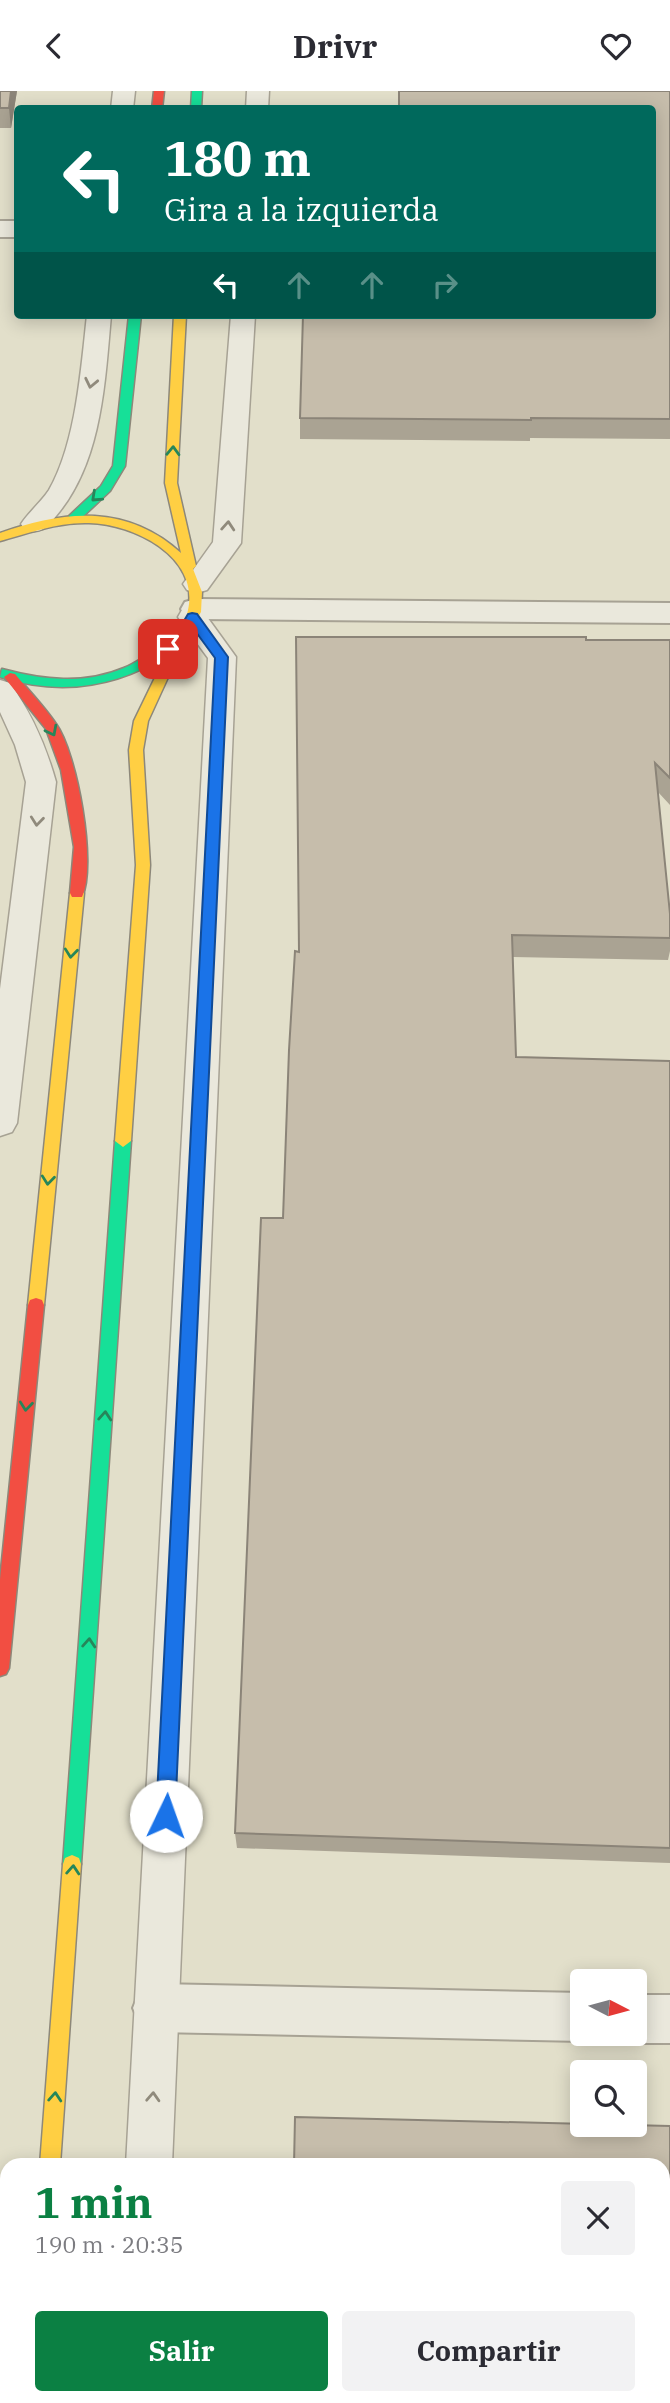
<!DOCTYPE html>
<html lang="es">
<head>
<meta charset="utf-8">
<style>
	body { margin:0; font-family:"IBM Plex Serif",serif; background:#f2f2f3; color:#2b2b33; height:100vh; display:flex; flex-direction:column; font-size:26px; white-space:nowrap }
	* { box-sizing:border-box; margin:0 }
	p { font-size:23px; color:#7c7c81 }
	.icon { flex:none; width:38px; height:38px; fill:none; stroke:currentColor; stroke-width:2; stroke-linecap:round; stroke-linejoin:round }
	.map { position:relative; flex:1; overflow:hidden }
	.sheet { position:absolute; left:0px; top:2067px; width:670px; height:247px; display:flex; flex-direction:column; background:#fff; border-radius:21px 21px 0 0; box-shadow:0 4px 18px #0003 }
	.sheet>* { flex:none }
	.banner { position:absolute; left:14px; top:14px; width:642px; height:214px; border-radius:7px; box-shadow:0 4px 18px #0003; background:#00695c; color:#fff; overflow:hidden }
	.needle { width:46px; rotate:96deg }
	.tools { position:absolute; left:570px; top:1878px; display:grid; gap:14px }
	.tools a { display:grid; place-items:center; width:77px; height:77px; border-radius:7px; background:#fff; box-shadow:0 4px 18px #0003; font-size:35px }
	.pin { position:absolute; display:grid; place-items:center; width:60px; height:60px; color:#fff; margin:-30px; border-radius:14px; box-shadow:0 4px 10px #0006 }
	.me { position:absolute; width:77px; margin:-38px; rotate:3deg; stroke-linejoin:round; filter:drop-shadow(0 0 5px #0008) }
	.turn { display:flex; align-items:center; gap:24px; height:147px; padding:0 35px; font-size:32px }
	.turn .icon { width:91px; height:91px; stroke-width:2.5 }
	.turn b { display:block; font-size:49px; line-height:60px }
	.lanes { display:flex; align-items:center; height:66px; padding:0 35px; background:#0003; justify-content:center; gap:35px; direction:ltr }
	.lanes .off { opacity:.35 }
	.round { display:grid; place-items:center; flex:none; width:74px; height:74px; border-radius:7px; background:#f2f2f3 }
	.overview { display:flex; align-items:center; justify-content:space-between; height:119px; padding:0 35px }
	h1 { font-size:42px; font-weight:700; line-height:52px; color:#0b8043 }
	.action { display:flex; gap:14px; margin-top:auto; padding:14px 35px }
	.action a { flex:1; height:80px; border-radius:7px; background:#0b8043; color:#fff; font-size:28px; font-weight:700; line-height:80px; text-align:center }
	.action a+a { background:#f2f2f3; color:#2b2b33 }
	header { display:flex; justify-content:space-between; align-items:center; height:91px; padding:0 35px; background:#fff; font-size:32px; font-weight:700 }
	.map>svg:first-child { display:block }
</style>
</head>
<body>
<header><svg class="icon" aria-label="back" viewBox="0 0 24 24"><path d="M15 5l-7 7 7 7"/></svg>Drivr<svg class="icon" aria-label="heart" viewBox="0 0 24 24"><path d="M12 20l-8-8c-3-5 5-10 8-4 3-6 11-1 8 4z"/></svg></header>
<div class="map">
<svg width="670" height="2312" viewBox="0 0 670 2312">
	<rect width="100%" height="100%" fill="#e2dfca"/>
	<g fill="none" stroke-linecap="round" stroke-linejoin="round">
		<!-- lane casing -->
		<g stroke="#a7a294" stroke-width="3">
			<path id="lane" d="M 113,0 L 135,0 L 133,18 L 111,18 Z
				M 247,0 L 269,0 L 268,18 L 246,18 Z
				M 87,224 L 111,224 C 105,291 102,371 56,425 C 46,437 41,443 25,439 L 21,433 C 29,421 41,411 49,399 C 76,352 81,278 87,224 Z
				M 231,224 L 255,224 L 241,452 L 207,499 L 197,502 L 187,499 L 183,493 L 213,451 Z
				M 192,517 L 202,519 L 236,566 L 172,2074 L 126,2074 L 208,567 L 178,526 L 182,519 Z
				M 0,589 L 10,592 C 32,623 46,655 56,691 L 17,1032 L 12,1041 L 0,1045 L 0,898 L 26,691 L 15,654 L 0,621 Z
				M 113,2306 L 161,2306 L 160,2312 L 112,2312 Z"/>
		</g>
		<!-- street casing -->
		<g stroke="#a7a294" stroke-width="4">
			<path id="street" d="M 0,130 L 18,130 L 18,146 L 0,146 Z
				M 196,508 L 670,512 L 670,532 L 196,528 L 185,525 L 181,518 L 185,511 Z
				M 157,1893 L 583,1902 L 583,1942 L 600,1942 L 583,1950 L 157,1941 L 140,1934 L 133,1917 L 140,1900 Z
				M 635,1904 L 670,1904 L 670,1952 L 635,1952 L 618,1945 L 617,1942 L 635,1942 Z"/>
		</g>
		<!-- fast casing -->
		<g stroke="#8d887a" stroke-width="3">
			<path id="fast" d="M 192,0 L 202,0 L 201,18 L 191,18 Z
				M 129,224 L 141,224 L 125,375 L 110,400 L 77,431 L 69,431 L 69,425 L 101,395 L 113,375 Z
				M 167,554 L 172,555 L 172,561 C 118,597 61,605 0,586 L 2,578 C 43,589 84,594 124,577 C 139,571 152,559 167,554 Z
				M 123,1044 L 131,1050 L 81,1773 L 79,1779 L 72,1782 L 65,1779 L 63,1773 L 115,1050 Z"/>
		</g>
		<!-- slow casing -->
		<g stroke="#8d887a" stroke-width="3">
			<path id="slow" d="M 174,224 L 186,224 L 177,392 L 196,475 L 193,478 L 202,501 L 201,521 L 186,547 L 148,630 L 143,659 L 150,774 L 131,1050 L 123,1056 L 115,1050 L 136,774 L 129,659 L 134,630 L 167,562 L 161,558 C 170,545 185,536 188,519 C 200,465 133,433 89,432 C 57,431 30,442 0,450 L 0,442 C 65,419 127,413 181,462 L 165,392 Z
				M 77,797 L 84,802 L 44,1214 L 42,1219 L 30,1219 L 28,1214 L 70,802 Z
				M 72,1764 L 79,1767 L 81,1773 L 60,2074 L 40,2074 L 63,1773 L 65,1767 Z
				M 21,2306 L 43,2306 L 43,2312 L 21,2312 Z"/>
		</g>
		<!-- jam casing -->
		<g stroke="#8d887a" stroke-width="3">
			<path id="jam" d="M 154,0 L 164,0 L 162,18 L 152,18 Z
				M 10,582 L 15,583 C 28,599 44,615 56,633 C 77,662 97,773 82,806 L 72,806 L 70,802 L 74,756 L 61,679 L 46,638 L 4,586 Z
				M 36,1207 L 42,1209 L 44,1214 L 9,1577 L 6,1583 L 0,1585 L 0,1489 L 28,1214 L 30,1209 Z"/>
		</g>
		<!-- lane -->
		<use href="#lane" fill="#eae8dc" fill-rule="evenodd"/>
		<!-- street -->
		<use href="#street" fill="#eae8dc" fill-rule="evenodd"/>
		<!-- fast -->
		<use href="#fast" fill="#16e098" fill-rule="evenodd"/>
		<!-- slow -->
		<use href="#slow" fill="#ffcf43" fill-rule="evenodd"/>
		<!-- jam -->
		<use href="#jam" fill="#f24e42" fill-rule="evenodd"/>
	</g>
	<!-- wall -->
	<path fill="#aaa393" d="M 0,0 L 17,0 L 11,37 L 0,37 Z
		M 670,0 L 670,348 L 530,347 L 530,350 L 300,348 L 300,327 Z
		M 586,549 L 670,549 L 670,714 L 658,701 L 670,823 L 670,860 L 668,869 L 513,866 L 516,966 L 670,970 L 670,1772 L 237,1757 L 235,1742 L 283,1127 L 299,861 Z"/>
	<!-- shaded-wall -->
	<path fill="#8b8478" d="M 11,0 L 17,0 L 11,37 L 9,17 Z"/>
	<!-- building -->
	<path fill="#c6bdab" stroke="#8b8478" stroke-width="2" d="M 0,0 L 11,0 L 9,17 L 0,17 Z
		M 399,0 L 670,0 L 670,328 L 531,327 L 531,329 L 300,327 L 303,224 L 653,224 L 653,18 L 399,18 Z
		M 296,546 L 586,546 L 586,549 L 670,549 L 670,687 L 655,672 L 670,823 L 670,847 L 512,844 L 516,966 L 670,970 L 670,1757 L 235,1742 L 261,1127 L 283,1127 L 289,959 L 295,860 L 299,861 Z
		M 295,2026 L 670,2035 L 670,2312 L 290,2312 L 290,2306 L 663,2306 L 663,2074 L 294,2074 Z"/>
	<!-- one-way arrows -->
	<defs><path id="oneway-chevron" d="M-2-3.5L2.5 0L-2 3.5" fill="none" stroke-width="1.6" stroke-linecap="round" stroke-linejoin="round" transform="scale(1.75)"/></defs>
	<g stroke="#908a7c">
		<use href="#oneway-chevron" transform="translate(91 292) rotate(102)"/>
		<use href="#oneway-chevron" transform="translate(228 435) rotate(-86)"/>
		<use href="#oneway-chevron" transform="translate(37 730) rotate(96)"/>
		<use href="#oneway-chevron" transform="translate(153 2006) rotate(-87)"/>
	</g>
	<g stroke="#26865a">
		<use href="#oneway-chevron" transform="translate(173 360) rotate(-88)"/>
		<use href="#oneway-chevron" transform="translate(96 406) rotate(137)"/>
		<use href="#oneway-chevron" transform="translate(52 640) rotate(63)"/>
		<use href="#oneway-chevron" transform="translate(71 862) rotate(96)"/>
		<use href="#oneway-chevron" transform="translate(48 1089) rotate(96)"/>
		<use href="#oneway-chevron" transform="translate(26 1315) rotate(96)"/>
		<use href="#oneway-chevron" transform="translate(105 1325) rotate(-86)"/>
		<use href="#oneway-chevron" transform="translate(89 1552) rotate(-86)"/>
		<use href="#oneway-chevron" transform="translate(73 1779) rotate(-86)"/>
		<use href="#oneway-chevron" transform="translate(55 2006) rotate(-86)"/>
	</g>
	<!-- route -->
	<path fill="#1a73e8" stroke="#114b97" stroke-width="2" d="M 192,522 L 197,523 L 228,566 L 175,1725 L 172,1731 L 166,1734 L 159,1731 L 156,1725 L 215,567 L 193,537 C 187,548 181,558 168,563 L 162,558 L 175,545 L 188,523 Z"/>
</svg>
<div class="tools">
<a><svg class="needle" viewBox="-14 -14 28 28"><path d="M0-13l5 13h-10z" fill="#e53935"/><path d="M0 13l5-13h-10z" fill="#7c7c81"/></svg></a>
<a><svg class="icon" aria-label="search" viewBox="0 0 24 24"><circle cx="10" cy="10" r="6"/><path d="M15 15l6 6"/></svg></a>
</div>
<div class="pin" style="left:168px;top:558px;background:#d93025"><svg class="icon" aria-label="arrive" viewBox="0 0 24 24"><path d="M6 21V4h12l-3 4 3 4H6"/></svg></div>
<svg class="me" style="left:166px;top:1725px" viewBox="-20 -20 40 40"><circle r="19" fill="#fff"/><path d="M0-13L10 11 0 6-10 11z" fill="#1a73e8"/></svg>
<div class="banner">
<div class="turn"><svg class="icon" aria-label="left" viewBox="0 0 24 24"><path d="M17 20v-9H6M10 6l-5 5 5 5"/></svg><div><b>180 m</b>Gira a la izquierda</div></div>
<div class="lanes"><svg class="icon" aria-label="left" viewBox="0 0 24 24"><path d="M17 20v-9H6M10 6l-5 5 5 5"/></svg><svg class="icon off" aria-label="ahead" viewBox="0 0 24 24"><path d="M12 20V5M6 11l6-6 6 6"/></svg><svg class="icon off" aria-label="ahead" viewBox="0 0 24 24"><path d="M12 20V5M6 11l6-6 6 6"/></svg><svg class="icon off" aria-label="right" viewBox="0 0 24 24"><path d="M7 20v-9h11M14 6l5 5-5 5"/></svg></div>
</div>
<section class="sheet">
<div class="overview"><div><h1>1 min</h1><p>190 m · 20:35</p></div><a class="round"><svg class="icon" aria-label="close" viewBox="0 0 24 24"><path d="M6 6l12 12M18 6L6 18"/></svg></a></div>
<div class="action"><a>Salir</a><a>Compartir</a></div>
</section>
</div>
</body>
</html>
